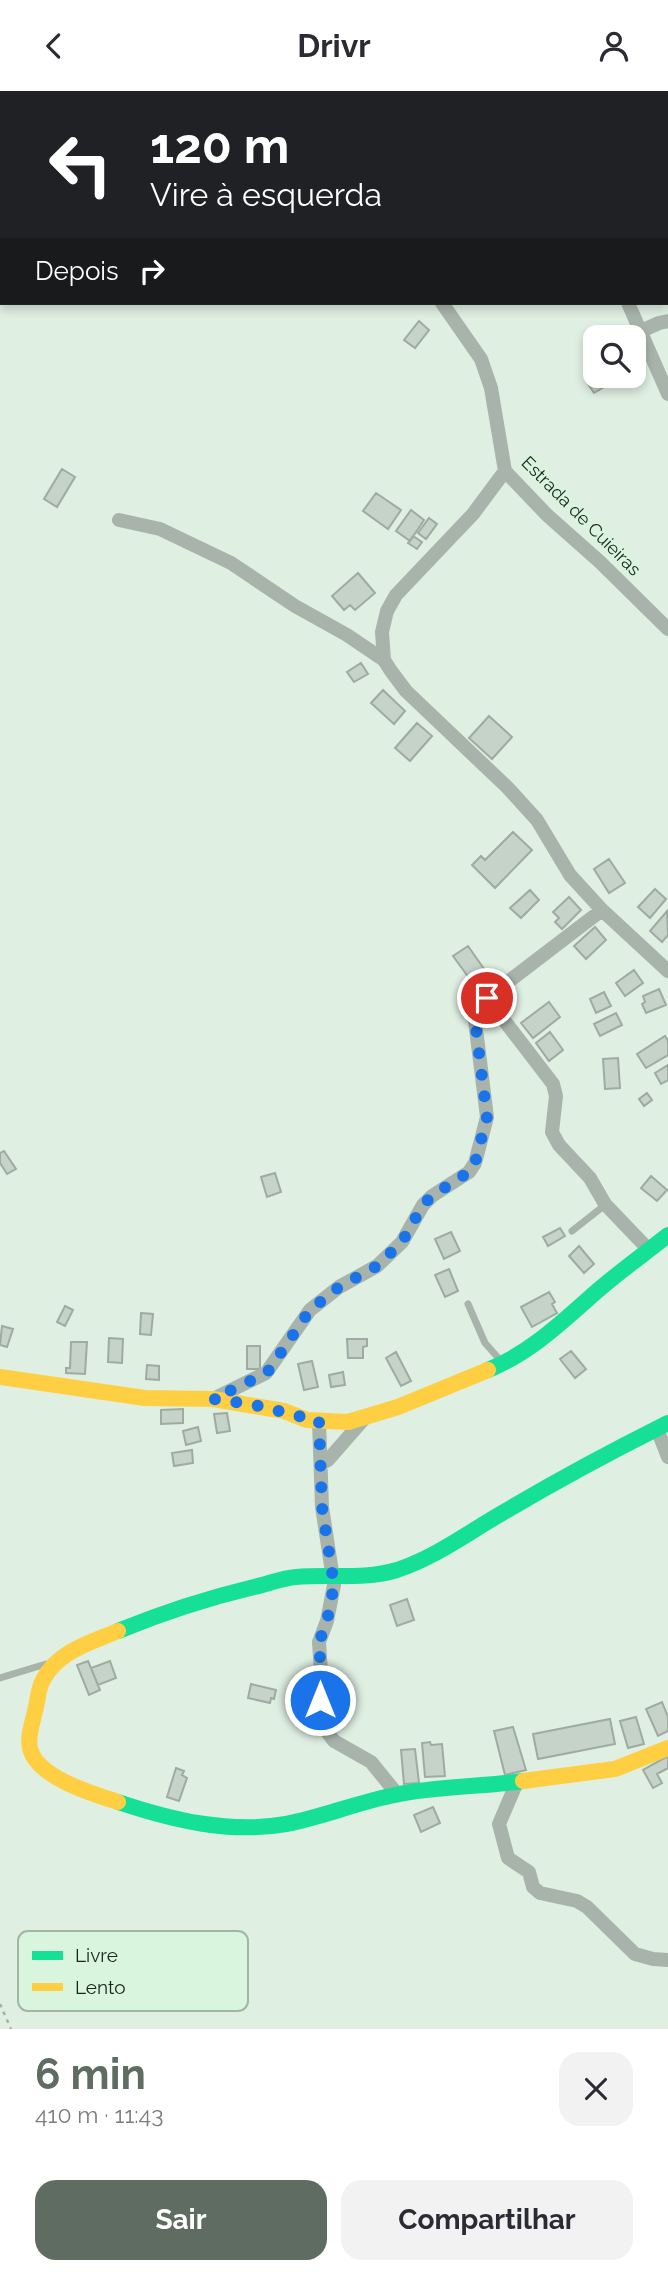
<!DOCTYPE html>
<html lang="pt">
<head>
<meta charset="utf-8">
<style>
	body { margin:0; font-family:Raleway,sans-serif; background:#f2f2f3; color:#2b2b33; height:100vh; display:flex; flex-direction:column; font-size:26px; white-space:nowrap }
	* { box-sizing:border-box; margin:0 }
	p { font-size:23px; color:#7c7c81 }
	.icon { flex:none; width:38px; height:38px; fill:none; stroke:currentColor; stroke-width:2; stroke-linecap:round; stroke-linejoin:round }
	.map { position:relative; height:1938px; overflow:hidden }
	.panel { display:flex; flex-direction:column; background:#fff; flex:1 }
	.panel>* { flex:none }
	.top-card { position:absolute; left:0px; top:0px; width:668px; height:214px; box-shadow:0 4px 10px #0003; background:#202124; color:#fff; overflow:hidden }
	.tools { position:absolute; left:583px; top:234px; display:grid; gap:14px }
	.tools a { display:grid; place-items:center; width:63px; height:63px; border-radius:14px; background:#fff; box-shadow:0 4px 10px #0003; font-size:35px }
	.pin { position:absolute; display:grid; place-items:center; width:60px; height:60px; color:#fff; margin:-30px; border:4px solid #fff; border-radius:50%; box-shadow:0 2px 7px #0007 }
	.me { position:absolute; width:77px; margin:-38px; rotate:0deg; stroke-linejoin:round; filter:drop-shadow(0 0 5px #0008) }
	.turn { display:flex; align-items:center; gap:24px; height:147px; padding:0 35px; font-size:32px }
	.turn .icon { width:91px; height:91px; stroke-width:2.5 }
	.turn b { display:block; font-size:49px; line-height:60px }
	.then { display:flex; align-items:center; height:66px; padding:0 35px; background:#0003; gap:14px; font-size:26px }
	.round { display:grid; place-items:center; flex:none; width:74px; height:74px; border-radius:21px; background:#f2f2f3 }
	.overview { display:flex; align-items:center; justify-content:space-between; height:119px; padding:0 35px }
	h1 { font-size:42px; font-weight:700; line-height:52px; color:#5f6c62 }
	.cta { display:flex; gap:14px; margin-top:auto; padding:14px 35px }
	.cta a { flex:1; height:80px; border-radius:21px; background:#5f6c62; color:#fff; font-size:28px; font-weight:700; line-height:80px; text-align:center }
	.cta a+a { background:#f2f2f3; color:#2b2b33 }
	header { display:flex; justify-content:space-between; align-items:center; height:91px; padding:0 35px; background:#fff; font-size:32px; font-weight:700 }
	.map>svg:first-child { display:block }
</style>
</head>
<body>
<header><svg class="icon" aria-label="back" viewBox="0 0 24 24"><path d="M15 5l-7 7 7 7"/></svg>Drivr<svg class="icon" aria-label="person" viewBox="0 0 24 24"><circle cx="12" cy="8" r="4"/><path d="M4 21q1-7 8-7t8 7"/></svg></header>
<div class="map">
<svg width="668" height="1938" viewBox="0 0 668 1938">
	<rect width="100%" height="100%" fill="#dfefe2"/>
	<!-- building -->
	<path fill="#c5d3c8" stroke="#9faba2" stroke-width="2" d="M 419,230 L 429,239 L 415,257 L 404,249 Z
		M 595,285 L 618,285 L 619,287 L 594,302 L 586,290 Z
		M 62,378 L 75,386 L 57,416 L 44,408 Z
		M 376,402 L 401,419 L 388,438 L 363,420 Z
		M 411,419 L 424,429 L 410,450 L 396,440 Z
		M 429,427 L 437,433 L 426,448 L 418,442 Z
		M 413,445 L 422,451 L 417,458 L 408,452 Z
		M 358,482 L 375,502 L 355,519 L 350,514 L 344,519 L 332,505 Z
		M 361,572 L 368,583 L 354,591 L 347,581 Z
		M 383,599 L 405,620 L 394,633 L 371,612 Z
		M 489,625 L 512,646 L 492,668 L 469,647 Z
		M 417,632 L 432,645 L 410,670 L 395,657 Z
		M 513,741 L 532,759 L 495,797 L 472,774 L 481,765 L 485,769 Z
		M 609,768 L 625,792 L 609,802 L 594,778 Z
		M 655,798 L 666,808 L 650,827 L 638,816 Z
		M 530,799 L 539,809 L 521,827 L 510,817 Z
		M 569,806 L 581,819 L 562,838 L 555,831 L 559,827 L 553,821 Z
		M 667,820 L 668,844 L 662,851 L 650,840 Z
		M 595,836 L 606,849 L 586,868 L 574,855 Z
		M 468,855 L 489,885 L 475,895 L 453,865 Z
		M 634,879 L 643,892 L 625,905 L 616,892 Z
		M 659,898 L 666,914 L 646,922 L 642,913 L 645,911 L 643,905 Z
		M 604,901 L 611,915 L 596,922 L 590,908 Z
		M 549,911 L 560,926 L 533,947 L 521,932 Z
		M 616,922 L 622,934 L 600,945 L 594,933 Z
		M 550,941 L 563,959 L 549,970 L 536,952 Z
		M 665,945 L 668,950 L 668,964 L 646,977 L 637,963 Z
		M 618,967 L 620,997 L 605,998 L 603,968 Z
		M 668,974 L 668,989 L 661,993 L 655,982 Z
		M 647,1002 L 652,1009 L 644,1015 L 639,1008 Z
		M 4,1060 L 16,1078 L 7,1083 L 0,1072 L 0,1062 Z
		M 275,1082 L 281,1101 L 267,1106 L 261,1086 Z
		M 651,1085 L 667,1099 L 657,1110 L 641,1097 Z
		M 560,1137 L 565,1145 L 548,1155 L 543,1146 Z
		M 451,1141 L 460,1160 L 444,1168 L 435,1148 Z
		M 579,1155 L 594,1173 L 584,1182 L 569,1165 Z
		M 449,1178 L 458,1200 L 445,1206 L 435,1184 Z
		M 549,1201 L 555,1211 L 552,1213 L 557,1222 L 532,1236 L 521,1216 Z
		M 65,1215 L 73,1219 L 65,1235 L 57,1231 Z
		M 141,1222 L 153,1223 L 151,1244 L 140,1243 Z
		M 2,1235 L 13,1238 L 7,1256 L 0,1254 Z
		M 109,1247 L 123,1248 L 122,1272 L 108,1271 Z
		M 347,1248 L 367,1248 L 367,1255 L 363,1256 L 363,1267 L 348,1267 Z
		M 71,1251 L 87,1251 L 85,1283 L 66,1282 L 66,1277 L 70,1277 Z
		M 247,1255 L 260,1255 L 260,1278 L 247,1278 Z
		M 571,1260 L 586,1278 L 575,1287 L 560,1268 Z
		M 396,1261 L 411,1290 L 401,1295 L 386,1267 Z
		M 312,1270 L 318,1296 L 304,1299 L 298,1273 Z
		M 147,1274 L 159,1275 L 159,1289 L 146,1288 Z
		M 343,1281 L 345,1294 L 331,1296 L 329,1284 Z
		M 183,1318 L 183,1332 L 161,1333 L 161,1319 Z
		M 227,1322 L 230,1340 L 217,1342 L 214,1323 Z
		M 198,1336 L 201,1350 L 186,1354 L 183,1340 Z
		M 192,1359 L 193,1372 L 174,1375 L 172,1362 Z
		M 407,1508 L 414,1529 L 397,1535 L 390,1514 Z
		M 88,1570 L 100,1599 L 89,1604 L 77,1574 Z
		M 110,1570 L 116,1587 L 98,1594 L 91,1577 Z
		M 251,1593 L 276,1599 L 274,1608 L 271,1607 L 270,1612 L 248,1607 Z
		M 662,1611 L 668,1626 L 668,1640 L 658,1645 L 646,1618 Z
		M 636,1626 L 644,1653 L 628,1657 L 620,1630 Z
		M 610,1628 L 615,1653 L 538,1668 L 533,1643 Z
		M 513,1636 L 526,1679 L 505,1684 L 494,1640 Z
		M 430,1651 L 431,1654 L 442,1653 L 445,1685 L 425,1686 L 422,1652 Z
		M 415,1658 L 419,1692 L 404,1693 L 401,1659 Z
		M 668,1665 L 668,1677 L 657,1683 L 662,1692 L 653,1697 L 643,1679 Z
		M 176,1677 L 184,1680 L 182,1684 L 187,1687 L 179,1710 L 167,1706 Z
		M 433,1716 L 440,1732 L 421,1741 L 414,1724 Z"/>
	<g fill="none" stroke-linecap="round" stroke-linejoin="round">
		<!-- path -->
		<path stroke="#a4b0a6" stroke-width="2.5" stroke-dasharray="3.5 5" stroke-linecap="butt" d="M 0,1913 L 11,1938"/>
		<!-- lane -->
		<path stroke="#a8b4ab" stroke-width="7" d="M 361,0 L 362,2
			M 572,1140 L 605,1114
			M 468,1213 L 485,1252 L 501,1270
			M 0,1587 L 46,1573"/>
		<!-- street -->
		<path stroke="#a8b4ab" stroke-width="14" d="M 209,0 L 211,2
			M 391,0 L 392,2
			M 336,2 L 337,0
			M 667,55 L 668,55
			M 442,212 L 481,268 L 491,297 L 505,380 L 547,424 L 600,471 L 668,538
			M 628,212 L 668,303
			M 641,240 L 659,232 L 668,230
			M 505,380 L 473,423 L 396,504 L 387,520 L 382,541 L 384,569 L 391,580 L 406,600 L 508,697 L 537,729 L 570,784 L 602,819 L 668,880
			M 119,429 L 160,438 L 231,472 L 295,515 L 347,544 L 384,569
			M 487,907 L 553,993 L 556,1005 L 552,1041 L 559,1054 L 590,1087 L 605,1113 L 649,1159
			M 213,1308 L 266,1282 L 310,1219 L 339,1196 L 377,1175 L 402,1151 L 423,1114 L 432,1105 L 469,1081 L 475,1072 L 487,1026 L 475,930 L 478,916 L 487,907 L 602,819
			M 319,1330 L 322,1416 L 334,1494 L 327,1530 L 319,1551 L 322,1597 L 315,1625 L 334,1650 L 371,1671 L 397,1703
			M 657,1338 L 668,1366
			M 321,1373 L 328,1369 L 363,1329
			M 517,1691 L 499,1733 L 508,1767 L 529,1781 L 533,1796 L 540,1802 L 577,1810 L 587,1816 L 635,1863 L 653,1868 L 668,1869"/>
		<!-- fast -->
		<path stroke="#16e098" stroke-width="16" d="M 488,1279 C 530,1262 562,1231 596,1201 C 619,1181 644,1163 668,1144
			M 118,1540 C 162,1522 208,1507 254,1496 C 268,1493 282,1487 296,1486 C 329,1483 364,1489 397,1479 C 436,1466 469,1441 504,1421 C 558,1389 612,1360 668,1332
			M 118,1711 C 172,1729 229,1743 286,1733 C 323,1726 358,1711 395,1704 C 435,1695 482,1696 523,1690"/>
		<!-- slow -->
		<path stroke="#ffcf43" stroke-width="16" d="M 0,1286 L 145,1307 L 213,1308 L 284,1320 L 307,1329 L 348,1331 L 398,1316 L 488,1279
			M 118,1540 C 90,1552 58,1560 43,1589 C 38,1597 38,1610 35,1620 C 33,1631 27,1645 30,1657 C 36,1686 93,1703 118,1711
			M 523,1690 L 615,1678 L 668,1657"/>
	</g>
	<g fill="none" stroke-linecap="round" stroke-linejoin="round">
		<!-- route -->
		<path stroke="#1a73e8" stroke-width="12" stroke-dasharray="0 21.6" d="M 320,1609 L 322,1597 L 319,1551 L 327,1530 L 334,1494 L 322,1416 L 319,1330 L 255,1314 L 213,1308 L 267,1282 L 310,1219 L 339,1196 L 377,1175 L 402,1151 L 423,1114 L 432,1105 L 469,1081 L 475,1072 L 487,1026 L 475,930 L 478,916 L 487,907"/>
	</g>
	<g text-anchor="middle" stroke-width="5" stroke-linejoin="round" paint-order="stroke">
		<!-- street labels -->
		<g font-size="18" fill="#1a251d" stroke="#d9f5de">
			<text transform="translate(581 425) rotate(45)" y="6">Estrada de Cuieiras</text>
		</g>
	</g>
	<!-- legend -->
	<rect x="18" y="1840" width="230" height="80" rx="10" fill="#d9f5de" stroke="#a0b7a4" stroke-width="2"/>
	<rect x="32" y="1860" width="31" height="9" fill="#16e098"/>
	<rect x="32" y="1892" width="31" height="8" fill="#ffcf43"/>
	<g font-size="19" fill="#1a251d">
		<text x="75" y="1871">Livre</text>
		<text x="75" y="1903">Lento</text>
	</g>
</svg>
<div class="tools">
<a><svg class="icon" aria-label="search" viewBox="0 0 24 24"><circle cx="10" cy="10" r="6"/><path d="M15 15l6 6"/></svg></a>
</div>
<div class="pin" style="left:487px;top:907px;background:#d93025"><svg class="icon" aria-label="arrive" viewBox="0 0 24 24"><path d="M6 21V4h12l-3 4 3 4H6"/></svg></div>
<svg class="me" style="left:320px;top:1609px" viewBox="-20 -20 40 40"><circle r="17" fill="#1a73e8" stroke="#fff" stroke-width="3"/><path d="M0-11L8 9 0 5-8 9z" fill="#fff"/></svg>
<div class="top-card">
<div class="turn"><svg class="icon" aria-label="left" viewBox="0 0 24 24"><path d="M17 20v-9H6M10 6l-5 5 5 5"/></svg><div><b>120 m</b>Vire à esquerda</div></div>
<div class="then">Depois<svg class="icon" aria-label="right" viewBox="0 0 24 24"><path d="M7 20v-9h11M14 6l5 5-5 5"/></svg></div>
</div>
</div>
<section class="panel">
<div class="overview"><div><h1>6 min</h1><p>410 m · 11:43</p></div><a class="round"><svg class="icon" aria-label="close" viewBox="0 0 24 24"><path d="M6 6l12 12M18 6L6 18"/></svg></a></div>
<div class="cta"><a>Sair</a><a>Compartilhar</a></div>
</section>
</body>
</html>
